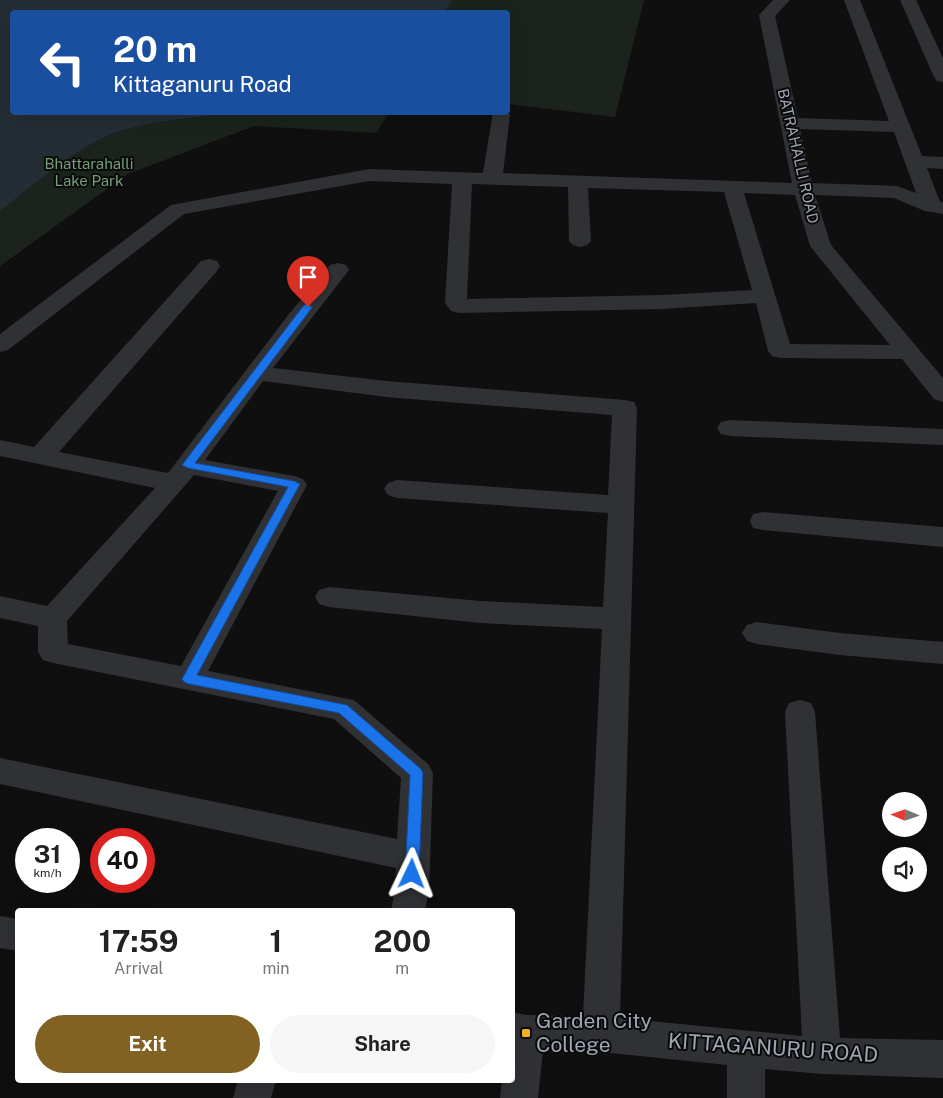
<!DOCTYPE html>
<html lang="en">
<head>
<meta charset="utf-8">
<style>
	body { margin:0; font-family:"Public Sans",sans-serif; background:#f6f6f6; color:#222; height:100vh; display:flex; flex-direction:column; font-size:19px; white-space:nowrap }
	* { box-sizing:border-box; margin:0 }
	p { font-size:16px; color:#767676 }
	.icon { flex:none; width:28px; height:28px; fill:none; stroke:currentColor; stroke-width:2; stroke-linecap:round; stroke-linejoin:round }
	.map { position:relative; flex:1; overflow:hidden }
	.details { position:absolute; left:15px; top:908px; width:500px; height:175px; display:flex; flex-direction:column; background:#fff; border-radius:5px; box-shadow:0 5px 20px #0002 }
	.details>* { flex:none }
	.guide { position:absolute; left:10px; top:10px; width:500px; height:105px; border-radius:5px; box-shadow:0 5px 20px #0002; background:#1a4fa0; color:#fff; overflow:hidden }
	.needle { width:32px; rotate:272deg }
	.controls { position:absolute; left:882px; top:792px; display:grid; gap:10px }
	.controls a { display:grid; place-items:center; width:45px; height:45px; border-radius:50%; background:#fff; box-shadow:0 5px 20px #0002; font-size:25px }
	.speed { position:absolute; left:15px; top:828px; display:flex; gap:10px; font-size:25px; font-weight:700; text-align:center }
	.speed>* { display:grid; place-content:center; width:65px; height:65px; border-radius:50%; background:#fff; box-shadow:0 5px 20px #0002; line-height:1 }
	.speed small { font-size:12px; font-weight:400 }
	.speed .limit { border:8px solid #d22; background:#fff; color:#111 }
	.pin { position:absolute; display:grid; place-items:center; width:42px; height:42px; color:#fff; margin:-51px -21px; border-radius:50% 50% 50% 0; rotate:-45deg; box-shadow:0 0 5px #0007 }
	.pin .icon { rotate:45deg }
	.me { position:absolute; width:55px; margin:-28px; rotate:2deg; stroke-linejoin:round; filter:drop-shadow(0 0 4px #0008) }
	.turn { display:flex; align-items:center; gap:18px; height:105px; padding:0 20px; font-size:22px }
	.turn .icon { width:65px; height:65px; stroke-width:2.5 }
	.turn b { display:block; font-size:35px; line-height:42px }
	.eta { display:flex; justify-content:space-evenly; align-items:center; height:85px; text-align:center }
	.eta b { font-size:30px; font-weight:700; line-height:35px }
	.primary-button { display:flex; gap:10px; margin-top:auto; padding:10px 20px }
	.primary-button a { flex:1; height:58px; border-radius:30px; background:#816222; color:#fff; font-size:20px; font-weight:700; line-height:58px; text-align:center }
	.primary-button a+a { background:#f6f6f6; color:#222 }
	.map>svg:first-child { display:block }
</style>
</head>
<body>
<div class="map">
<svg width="943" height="1098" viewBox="0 0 943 1098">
	<rect width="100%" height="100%" fill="#0f0f10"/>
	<!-- green -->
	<path fill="#1b231c" d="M 452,0 L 644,0 L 615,117 L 508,104 L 508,12 L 445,12 Z
		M 232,113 L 389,113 L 376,133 L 254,126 L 128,174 L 0,266 L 0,211 C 37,183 74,148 118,132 C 153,120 195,118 232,113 Z"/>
	<!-- water -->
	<path fill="#252d34" d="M 0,0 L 452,0 L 445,12 L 12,12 L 12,112 L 232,113 C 195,118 153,120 118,132 C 74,148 37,183 0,211 Z"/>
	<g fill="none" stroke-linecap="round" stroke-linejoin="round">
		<!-- minor -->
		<path fill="#303135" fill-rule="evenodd" d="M 773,0 L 790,0 L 775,16 L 798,118 L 889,121 L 844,0 L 860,0 L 922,156 L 943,157 L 943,169 L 927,168 L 940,202 L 943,202 L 943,214 L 925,211 L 894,198 L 815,195 L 831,245 L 943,378 L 943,402 L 934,399 L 902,359 L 780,358 L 772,356 L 768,351 L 756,303 L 662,309 L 459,313 L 451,311 L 445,303 L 452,184 L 369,181 L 184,214 L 8,350 L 0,352 L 0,334 L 171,205 L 369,169 L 483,173 L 493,112 L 508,111 L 510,115 L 503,173 L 792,183 L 759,15 ZM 800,129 L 894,132 L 916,193 L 897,186 L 812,183 ZM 472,184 L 568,187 L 569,241 L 573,245 L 580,247 L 587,245 L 591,241 L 588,188 L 724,192 L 752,290 L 662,295 L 467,299 ZM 744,193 L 795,195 L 810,246 L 890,345 L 790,344 Z
			M 900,0 L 916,0 L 943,58 L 943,82 L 937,81 L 934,77 Z
			M 209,259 L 217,261 L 220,266 L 217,271 L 59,452 L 168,473 L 289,314 L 330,265 L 338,263 L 346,265 L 349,270 L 273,368 L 386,381 L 625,400 L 634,402 L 637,408 L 620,1018 L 802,1036 L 785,712 L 789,703 L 800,700 L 811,703 L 815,712 L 840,1038 L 943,1040 L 943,1078 L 822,1074 L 765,1069 L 765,1098 L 727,1098 L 727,1065 L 601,1052 L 543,1051 L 538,1098 L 500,1098 L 502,1080 L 512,1080 L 512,1012 L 526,1015 L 583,1016 L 602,629 L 480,623 L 329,607 L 319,604 L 315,597 L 319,590 L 329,587 L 480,601 L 603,607 L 608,513 L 397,498 L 388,495 L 384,489 L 388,483 L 397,480 L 608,495 L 612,415 L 386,397 L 263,381 L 205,460 L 294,476 L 303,479 L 307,485 L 208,671 L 354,700 L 428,764 L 433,773 L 429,891 L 425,910 L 391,910 L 395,891 L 396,868 L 0,784 L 0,758 L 397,839 L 401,778 L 334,719 L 53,663 L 43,660 L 38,652 L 38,626 L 0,618 L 0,596 L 47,606 L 155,488 L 0,456 L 0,440 L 34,447 L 201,261 ZM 194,475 L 278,491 L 181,666 L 68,644 L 67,621 Z
			M 730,420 L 943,429 L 943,445 L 730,436 L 721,434 L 717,428 L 721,422 Z
			M 763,512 L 943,527 L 943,547 L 763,530 L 753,528 L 750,521 L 753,514 Z
			M 757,622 L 840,633 L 943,642 L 943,664 L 840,655 L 757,644 L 747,641 L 742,633 L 747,625 Z
			M 0,916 L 18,919 L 18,951 L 0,948 Z
			M 238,1080 L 276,1080 L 271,1098 L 233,1098 Z"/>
	</g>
	<!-- route -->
	<path fill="#1a73e8" stroke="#114b97" d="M 308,304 L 312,307 L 311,309 L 195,463 L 294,481 L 300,484 L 197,675 L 347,705 L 421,769 L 423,773 L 419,874 L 417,879 L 412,880 L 407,879 L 405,874 L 410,775 L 339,713 L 189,684 L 184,682 L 182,679 L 288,487 L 188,468 L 182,465 L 304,305 Z"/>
	<!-- markers -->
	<rect fill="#f6b121" stroke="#0a0a0b" stroke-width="2" x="521" y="1028" width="10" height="10" rx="2.5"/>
	<g text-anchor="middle" stroke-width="4" stroke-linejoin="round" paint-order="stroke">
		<!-- far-street labels -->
		<g font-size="15" fill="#9fa5b2" stroke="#0a0a0b">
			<text transform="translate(798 156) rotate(77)" y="5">BATRAHALLI ROAD</text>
		</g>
		<!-- far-park labels -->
		<g font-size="15" fill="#759e78" stroke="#0a0a0b">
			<text x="89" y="169">Bhattarahalli<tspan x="89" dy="17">Lake Park</tspan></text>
		</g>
		<!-- near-poi labels -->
		<g font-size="21" fill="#9fa5b2" stroke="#0a0a0b" text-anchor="start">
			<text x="536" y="1028">Garden City<tspan x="536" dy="24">College</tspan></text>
		</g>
		<!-- near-street labels -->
		<g font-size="21" fill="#9fa5b2" stroke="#0a0a0b">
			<text transform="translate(773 1048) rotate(4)" y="7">KITTAGANURU ROAD</text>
		</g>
	</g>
</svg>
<div class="controls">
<a><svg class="needle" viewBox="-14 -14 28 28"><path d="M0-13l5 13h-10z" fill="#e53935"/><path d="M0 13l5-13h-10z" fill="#767676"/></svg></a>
<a><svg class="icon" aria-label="sound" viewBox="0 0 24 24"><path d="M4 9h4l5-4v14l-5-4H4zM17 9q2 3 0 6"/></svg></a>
</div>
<div class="speed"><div>31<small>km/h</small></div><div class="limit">40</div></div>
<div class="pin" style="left:308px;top:307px;background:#d93025"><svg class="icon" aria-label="arrive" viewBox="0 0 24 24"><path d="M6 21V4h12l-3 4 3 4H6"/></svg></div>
<svg class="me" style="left:412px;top:874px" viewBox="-20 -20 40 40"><path d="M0-17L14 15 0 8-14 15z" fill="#1a73e8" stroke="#fff" stroke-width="4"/></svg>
<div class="guide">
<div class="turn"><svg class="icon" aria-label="left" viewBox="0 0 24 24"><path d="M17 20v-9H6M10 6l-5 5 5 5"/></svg><div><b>20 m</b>Kittaganuru Road</div></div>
</div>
<section class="details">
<div class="eta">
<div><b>17:59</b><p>Arrival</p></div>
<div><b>1</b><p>min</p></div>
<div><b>200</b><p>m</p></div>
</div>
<div class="primary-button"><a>Exit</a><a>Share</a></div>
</section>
</div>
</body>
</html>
